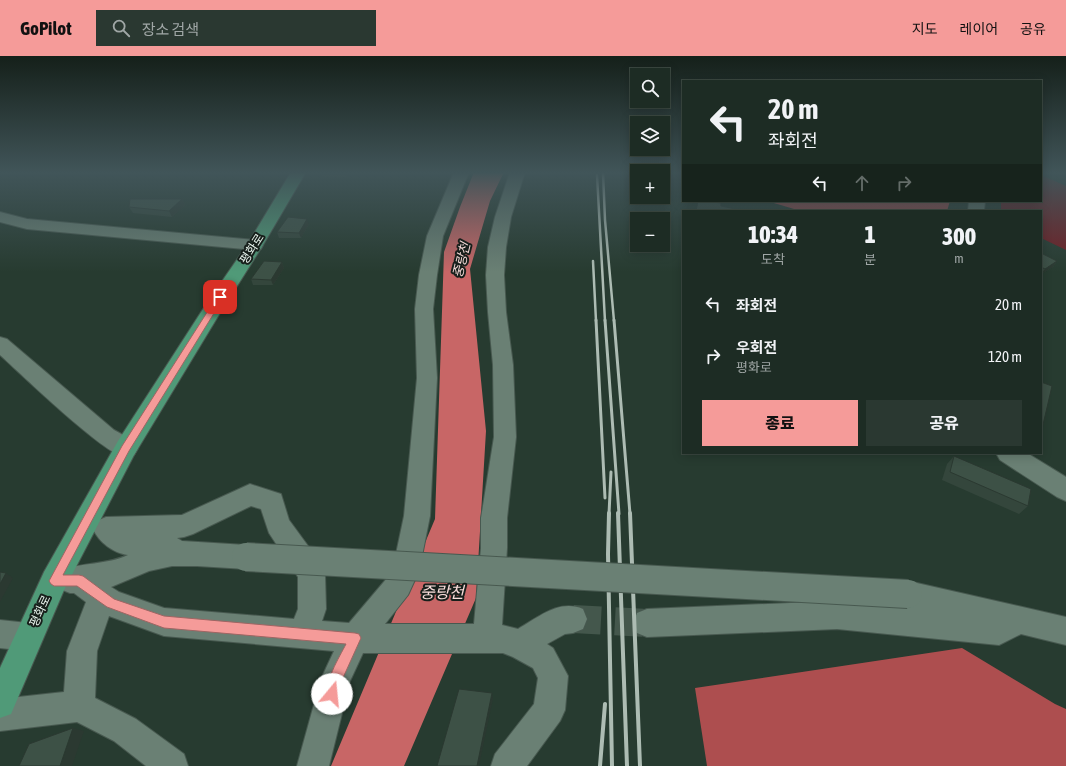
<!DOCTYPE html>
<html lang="ko">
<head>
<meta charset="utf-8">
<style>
	body { margin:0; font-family:"Asap Condensed","Noto Sans KR",sans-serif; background:#2a3831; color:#f1f3f6; height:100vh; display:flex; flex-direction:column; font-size:15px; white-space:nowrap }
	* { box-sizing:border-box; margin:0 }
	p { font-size:13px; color:#a0a7a6 }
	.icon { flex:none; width:22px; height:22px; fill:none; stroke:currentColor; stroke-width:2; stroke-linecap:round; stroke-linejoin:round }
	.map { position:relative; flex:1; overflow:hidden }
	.sheet { position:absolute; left:682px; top:154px; width:360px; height:244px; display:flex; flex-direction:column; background:#1d2c24; border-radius:0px; box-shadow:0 2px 10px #0003,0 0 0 1px #3b4841 }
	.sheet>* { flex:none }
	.top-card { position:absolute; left:682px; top:24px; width:360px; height:122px; border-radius:0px; box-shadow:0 2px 10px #0003,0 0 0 1px #3b4841; background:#1d2c24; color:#f1f3f6; overflow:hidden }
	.tools { position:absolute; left:630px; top:12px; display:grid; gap:8px }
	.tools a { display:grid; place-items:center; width:40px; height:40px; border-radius:0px; background:#1d2c24; box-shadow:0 2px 10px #0003,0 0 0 1px #3b4841; font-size:20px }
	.pin { position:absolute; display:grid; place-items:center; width:34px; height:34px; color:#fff; margin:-17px; border-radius:8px; box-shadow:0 2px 6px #0006 }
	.me { position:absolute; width:44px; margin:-22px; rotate:17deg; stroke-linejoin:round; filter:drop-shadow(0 0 3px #0008) }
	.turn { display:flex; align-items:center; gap:14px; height:84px; padding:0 20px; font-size:18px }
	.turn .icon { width:52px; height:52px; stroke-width:2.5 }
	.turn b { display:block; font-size:28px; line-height:34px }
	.lanes { display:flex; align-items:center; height:38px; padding:0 20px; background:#0003; justify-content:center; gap:20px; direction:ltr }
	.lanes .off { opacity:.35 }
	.eta { display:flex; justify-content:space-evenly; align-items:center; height:68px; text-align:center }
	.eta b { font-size:24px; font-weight:800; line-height:28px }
	.cta { display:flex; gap:8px; margin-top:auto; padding:8px 20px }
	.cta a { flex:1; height:46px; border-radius:0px; background:#f59b99; color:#111; font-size:16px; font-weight:800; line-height:46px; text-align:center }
	.cta a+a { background:#2a3831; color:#f1f3f6 }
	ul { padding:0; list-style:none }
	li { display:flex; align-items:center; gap:12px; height:52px; padding:0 20px }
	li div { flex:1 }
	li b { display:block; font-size:15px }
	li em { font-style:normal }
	header { display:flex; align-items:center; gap:24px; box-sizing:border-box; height:56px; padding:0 20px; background:#f59b99; color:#111 }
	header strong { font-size:19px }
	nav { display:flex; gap:22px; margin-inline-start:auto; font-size:14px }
	.search { width:280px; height:36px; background:#2a3831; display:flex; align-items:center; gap:10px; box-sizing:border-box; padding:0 14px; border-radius:0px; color:#a0a7a6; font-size:15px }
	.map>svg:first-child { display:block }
</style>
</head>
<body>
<header>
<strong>GoPilot</strong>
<div class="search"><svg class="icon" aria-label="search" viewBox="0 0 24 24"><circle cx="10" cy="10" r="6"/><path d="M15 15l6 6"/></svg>장소 검색</div>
<nav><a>지도</a><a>레이어</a><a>공유</a></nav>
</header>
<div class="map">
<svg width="1066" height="710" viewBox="0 0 1066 710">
	<rect width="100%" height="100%" fill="#273b30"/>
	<!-- green -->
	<path fill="#721d23" d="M 1041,119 L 1066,130 L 1066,194 L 1041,182 L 1041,155 L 1001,155 L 1001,145 L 1041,145 Z"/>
	<!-- forest -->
	<path fill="#ad4e4f" d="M 767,145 L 950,145 L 947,155 L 801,155 Z
		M 962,592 L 1055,648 L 1066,653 L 1066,710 L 707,710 L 695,632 Z"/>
	<!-- water -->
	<path fill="#c86666" d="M 474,116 L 504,116 L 490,145 L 470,213 L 486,375 L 476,542 L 404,710 L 331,710 L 435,463 L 444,196 L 460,151 Z"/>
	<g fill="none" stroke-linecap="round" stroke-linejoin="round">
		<!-- minor-tunnel -->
		<path stroke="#44574c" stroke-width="28" stroke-dasharray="28 14" stroke-linecap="butt" d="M 573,563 L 647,567"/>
		<!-- minor casing -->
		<g stroke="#485950" stroke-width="2">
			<path id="minor" d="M 454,116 L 469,116 L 443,180 L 437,219 L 433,253 L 437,322 L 430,460 L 419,515 L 408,539 L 385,568 L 474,568 L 481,492 L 481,462 L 494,381 L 493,309 L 488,256 L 486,219 L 488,191 L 495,161 L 510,116 L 525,116 L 511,161 L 506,191 L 504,219 L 506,256 L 513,309 L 516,381 L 507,462 L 507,492 L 502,569 L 518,573 C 539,561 559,543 583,553 L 587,563 L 583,573 L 573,577 L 565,578 L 547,588 L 553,592 L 568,620 L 565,654 L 560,665 L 527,710 L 491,710 L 495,698 L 534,648 L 538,622 L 533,612 L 513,601 L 503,597 L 363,597 L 350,625 L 329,710 L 297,710 L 321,623 L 334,595 L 164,580 L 109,560 L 97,595 L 95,642 L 136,663 L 184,698 L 188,710 L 146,710 L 114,685 L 77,666 L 0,675 L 0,643 L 64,636 L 67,595 L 86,546 L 74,537 L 70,537 L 60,533 L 56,524 L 60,515 C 82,506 107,509 128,499 C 113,497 99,486 93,473 L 97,465 L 106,461 L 182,459 L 250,428 L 281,438 L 289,464 L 322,509 L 325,518 L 326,553 L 322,565 L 349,567 L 388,521 L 393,512 L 404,460 L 417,322 L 415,253 L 419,219 L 427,180 ZM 251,450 L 261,453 L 269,477 L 298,521 L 298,553 L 294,563 L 164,552 L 119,536 L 111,531 L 149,515 L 172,510 L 197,510 L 246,513 L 255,510 L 259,501 L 255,492 L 246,489 L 182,485 L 177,482 L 184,481 L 193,478 Z
				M 969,145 L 985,145 L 984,155 L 968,155 Z
				M 0,156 L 27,163 L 255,184 L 261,185 L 263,189 L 261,193 L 255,194 L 27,173 L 0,166 Z
				M 0,281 L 7,283 L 114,374 L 134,385 L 138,392 L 134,399 C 132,400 128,401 125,401 C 106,400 20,317 0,299 Z
				M 996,397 L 1027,397 L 1066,421 L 1066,445 L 1057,441 L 1000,404 Z
				M 908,525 L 1066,561 L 1066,589 L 1021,578 L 999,589 L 837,573 L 647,581 L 637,577 L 633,567 L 637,557 L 647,553 L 837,545 L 911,552 L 898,547 L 894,538 L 898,529 Z
				M 0,564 L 28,567 L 38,571 L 42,581 L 38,591 L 28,595 L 0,592 Z"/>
		</g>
		<!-- major casing -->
		<g stroke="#485950" stroke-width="2">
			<path id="major" d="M 291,116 L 306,116 L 263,189 L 220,257 L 134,399 L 64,534 L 11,658 L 0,662 L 0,612 L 44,516 L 118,385 L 205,250 L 247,189 Z"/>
		</g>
		<!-- minor -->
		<use href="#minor" fill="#6a8074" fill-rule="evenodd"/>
		<!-- major -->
		<use href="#major" fill="#509a78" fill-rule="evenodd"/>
		<!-- rail-far2 -->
		<path stroke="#adbcb3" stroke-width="2.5" d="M 603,116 L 605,164 L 614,265
			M 597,119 L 605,265
			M 593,205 L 596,265"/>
		<!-- rail-far1 -->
		<path stroke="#adbcb3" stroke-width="3" d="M 596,264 L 605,442
			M 605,264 L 619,458
			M 614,264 L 630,458
			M 609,458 L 611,416"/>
		<!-- rail -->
		<path stroke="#adbcb3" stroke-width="4" d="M 609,457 L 608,498 L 612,710
			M 618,457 L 627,710
			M 630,457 L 640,710
			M 600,710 L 605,648"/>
		<!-- minor-bridge casing -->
		<g stroke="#485950" stroke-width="30" stroke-linecap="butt">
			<path id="minor-bridge" d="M 246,501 L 908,538"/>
		</g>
		<!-- minor-bridge -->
		<use href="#minor-bridge" stroke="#6a8074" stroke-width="28"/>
	</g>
	<!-- wall -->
	<path fill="#34463c" d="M 321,116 L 351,116 L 350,119 L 347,119 L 346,121 L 322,120 Z
		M 182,143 L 185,149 L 172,161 L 133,157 L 129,151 Z
		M 309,168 L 301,182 L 279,182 L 277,176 Z
		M 1041,197 L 1057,205 L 1053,211 L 1041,218 Z
		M 282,206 L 284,212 L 273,229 L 253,229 L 251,223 Z
		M 954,400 L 1028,450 L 1019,458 L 942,424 L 947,408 Z"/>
	<!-- shaded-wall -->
	<path fill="#2b3931" d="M 345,116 L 347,116 L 347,119 L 346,121 Z
		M 182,143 L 185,149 L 172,161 L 169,155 Z
		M 307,163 L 309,168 L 301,182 L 299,177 Z
		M 1057,205 L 1053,211 L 1041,218 L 1045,213 Z
		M 282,206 L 284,212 L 273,229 L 271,224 Z
		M 6,517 L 13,522 L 0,546 L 0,528 Z
		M 492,637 L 493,643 L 479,710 L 477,710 Z
		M 73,672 L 84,675 L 72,710 L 60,710 Z"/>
	<!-- building -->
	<path fill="#3d5146" stroke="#2b3931" d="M 130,143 L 182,143 L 169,155 L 129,151 Z
		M 698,145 L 704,145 L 721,147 L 721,150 L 745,155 L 696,155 Z
		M 288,161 L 307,163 L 299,177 L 277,176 Z
		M 1041,197 L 1057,205 L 1045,213 L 1041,211 Z
		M 264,205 L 282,206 L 271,224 L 251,223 Z
		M 1041,326 L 1052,330 L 1042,373 L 1041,372 Z
		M 954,400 L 1031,433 L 1028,450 L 950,416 Z
		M 0,516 L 6,517 L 0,528 Z
		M 459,633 L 492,637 L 477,710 L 437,710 Z
		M 73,672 L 60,710 L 19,710 L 29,688 Z"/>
	<!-- sky -->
	<linearGradient id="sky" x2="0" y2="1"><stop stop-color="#15201a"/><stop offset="0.54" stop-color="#415559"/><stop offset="1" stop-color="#415559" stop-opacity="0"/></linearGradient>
	<rect width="1066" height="216" fill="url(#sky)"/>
	<!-- route -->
	<path fill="#f59b99" stroke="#9f6563" d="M 220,238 L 224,241 L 129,395 L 63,519 L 79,519 L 83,520 L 114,543 L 164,560 L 355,577 L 359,578 L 361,582 L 342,624 L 337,642 L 332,644 L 328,642 C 322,629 340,600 346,588 L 164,572 L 107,551 L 77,530 L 54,530 L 51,528 L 49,525 L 122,390 L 218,239 Z"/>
	<g text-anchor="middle" stroke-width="4" stroke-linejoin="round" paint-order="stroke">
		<!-- street labels -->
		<g font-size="12" fill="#e9f5ee" stroke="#171f1b">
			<text transform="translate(252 193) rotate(-57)" y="4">평화로</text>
			<text transform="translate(40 555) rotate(-65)" y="4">평화로</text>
		</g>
		<!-- water labels -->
		<g font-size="13" font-style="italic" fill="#f9dddb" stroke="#171f1b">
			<text transform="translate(461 204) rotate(-76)" y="5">중랑천</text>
		</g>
		<!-- near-water labels -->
		<g font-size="16" font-style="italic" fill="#f9dddb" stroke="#171f1b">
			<text x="442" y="542">중랑천</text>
		</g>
	</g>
</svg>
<div class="tools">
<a><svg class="icon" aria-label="search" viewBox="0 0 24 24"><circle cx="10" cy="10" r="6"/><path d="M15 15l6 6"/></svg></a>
<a><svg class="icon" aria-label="layers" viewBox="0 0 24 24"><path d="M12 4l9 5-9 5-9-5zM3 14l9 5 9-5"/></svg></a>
<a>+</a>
<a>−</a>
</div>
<div class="pin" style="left:220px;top:241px;background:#d93025"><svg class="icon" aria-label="arrive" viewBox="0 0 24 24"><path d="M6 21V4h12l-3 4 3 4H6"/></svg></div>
<svg class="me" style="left:332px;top:638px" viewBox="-20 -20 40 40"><circle r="19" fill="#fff"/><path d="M0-13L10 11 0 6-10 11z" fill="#f59b99"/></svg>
<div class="top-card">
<div class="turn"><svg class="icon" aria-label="left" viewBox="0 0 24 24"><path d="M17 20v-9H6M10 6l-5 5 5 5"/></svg><div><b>20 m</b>좌회전</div></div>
<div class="lanes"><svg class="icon" aria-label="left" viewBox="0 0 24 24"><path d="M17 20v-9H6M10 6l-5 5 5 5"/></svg><svg class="icon off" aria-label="ahead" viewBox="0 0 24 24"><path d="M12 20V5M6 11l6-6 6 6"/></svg><svg class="icon off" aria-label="right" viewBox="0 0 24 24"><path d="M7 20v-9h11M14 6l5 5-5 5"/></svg></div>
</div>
<section class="sheet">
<div class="eta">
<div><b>10:34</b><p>도착</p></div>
<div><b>1</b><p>분</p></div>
<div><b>300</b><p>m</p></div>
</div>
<ul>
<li><svg class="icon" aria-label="left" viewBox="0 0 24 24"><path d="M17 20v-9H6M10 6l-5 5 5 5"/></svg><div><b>좌회전</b></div><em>20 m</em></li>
<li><svg class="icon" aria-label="right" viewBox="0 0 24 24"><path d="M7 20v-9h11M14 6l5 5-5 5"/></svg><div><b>우회전</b><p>평화로</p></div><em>120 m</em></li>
</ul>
<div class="cta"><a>종료</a><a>공유</a></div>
</section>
</div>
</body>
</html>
